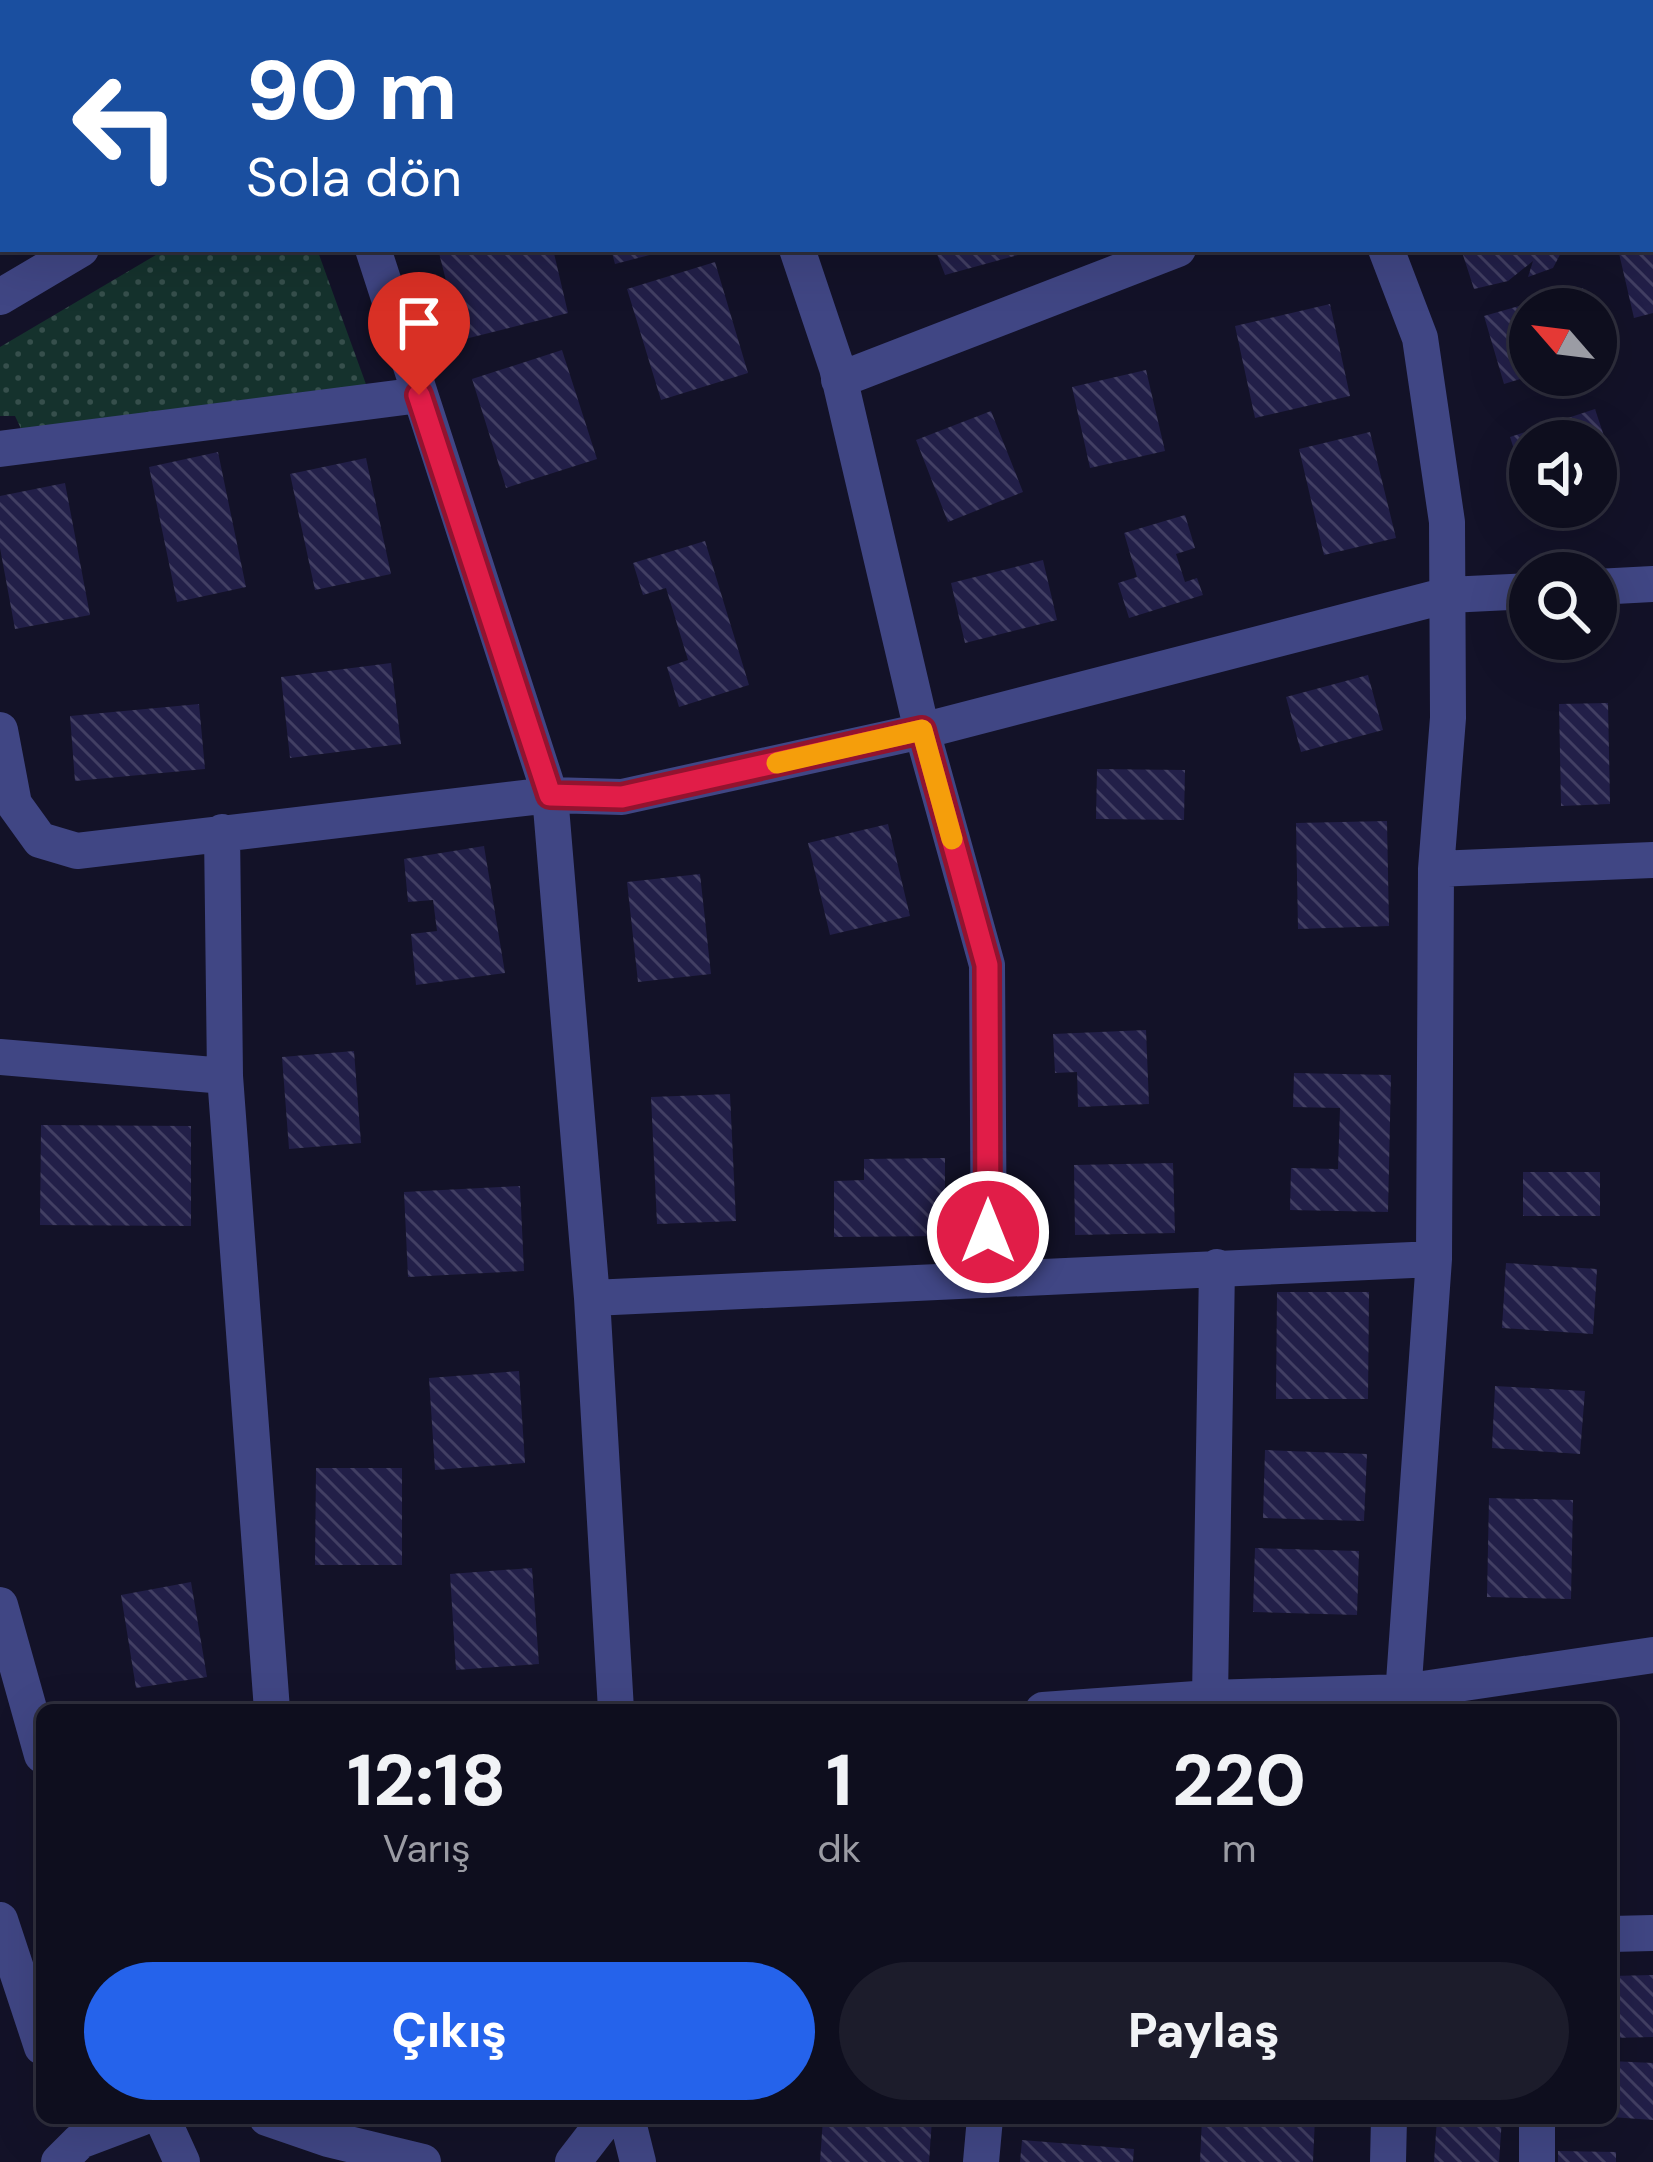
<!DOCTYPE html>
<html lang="tr">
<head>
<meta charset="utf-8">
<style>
	body { margin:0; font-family:"DM Sans",sans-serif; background:#1c1c2b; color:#f1f3f6; height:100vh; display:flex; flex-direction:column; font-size:45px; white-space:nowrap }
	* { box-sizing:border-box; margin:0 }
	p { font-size:39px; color:#9b9ca4 }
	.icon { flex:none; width:66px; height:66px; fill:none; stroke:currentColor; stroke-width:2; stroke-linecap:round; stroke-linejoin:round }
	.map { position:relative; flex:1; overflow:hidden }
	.side { position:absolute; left:36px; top:1704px; width:1581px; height:420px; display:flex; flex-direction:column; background:#0e0e1e; border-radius:18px; box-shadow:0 12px 48px #0002,0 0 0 3px #2e2e3c }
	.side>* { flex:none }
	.banner { position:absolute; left:0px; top:0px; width:1653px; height:252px; box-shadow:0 12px 48px #0002,0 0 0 3px #2e2e3c; background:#1a4fa0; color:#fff; overflow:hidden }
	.needle { width:78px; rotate:298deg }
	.tools { position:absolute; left:1509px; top:288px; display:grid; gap:24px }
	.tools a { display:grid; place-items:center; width:108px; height:108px; border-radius:50%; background:#0e0e1e; box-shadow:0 12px 48px #0002,0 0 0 3px #2e2e3c; font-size:60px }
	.pin { position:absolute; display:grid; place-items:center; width:102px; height:102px; color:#fff; margin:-123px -51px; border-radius:50% 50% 50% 0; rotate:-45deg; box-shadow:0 0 12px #0007 }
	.pin .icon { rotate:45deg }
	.me { position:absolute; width:132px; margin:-66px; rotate:0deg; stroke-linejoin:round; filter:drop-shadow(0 0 9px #0008) }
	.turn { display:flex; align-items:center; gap:42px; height:252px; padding:0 48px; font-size:54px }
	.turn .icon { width:156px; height:156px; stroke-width:2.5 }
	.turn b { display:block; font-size:84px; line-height:102px }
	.eta { display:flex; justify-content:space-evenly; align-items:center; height:204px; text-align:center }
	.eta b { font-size:72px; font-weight:800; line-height:84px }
	.action { display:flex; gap:24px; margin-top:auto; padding:24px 48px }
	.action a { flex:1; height:138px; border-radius:72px; background:#2563eb; color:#fff; font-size:48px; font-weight:800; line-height:138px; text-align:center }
	.action a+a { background:#1c1c2b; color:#f1f3f6 }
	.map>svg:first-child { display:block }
</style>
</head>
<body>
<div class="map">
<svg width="1653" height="2162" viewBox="0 0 1653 2162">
	<defs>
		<pattern id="park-dots" width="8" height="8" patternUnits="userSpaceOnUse" patternTransform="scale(3)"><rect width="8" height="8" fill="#15322d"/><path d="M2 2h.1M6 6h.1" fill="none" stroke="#364f4c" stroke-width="1.8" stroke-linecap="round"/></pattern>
		<pattern id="building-back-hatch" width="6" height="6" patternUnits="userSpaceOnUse" patternTransform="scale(3)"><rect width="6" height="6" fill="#221f48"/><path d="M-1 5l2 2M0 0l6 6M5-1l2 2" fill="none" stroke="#423f63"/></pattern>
	</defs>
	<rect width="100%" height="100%" fill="#131228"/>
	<!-- park -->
	<path fill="url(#park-dots)" d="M 166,249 L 317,249 L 367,387 L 24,435 L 15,416 L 0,416 L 0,347 Z"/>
	<!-- building -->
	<path fill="url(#building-back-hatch)" d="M 438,249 L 553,249 L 568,313 L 461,340 Z
		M 611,249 L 665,249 L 665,251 L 615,264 Z
		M 935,249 L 1036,249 L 1036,250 L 945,275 Z
		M 1461,249 L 1563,249 L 1553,268 L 1528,277 L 1533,261 L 1508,281 L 1474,289 Z
		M 1618,249 L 1653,249 L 1653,313 L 1634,318 Z
		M 715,262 L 748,373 L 661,400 L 627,289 Z
		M 1583,288 L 1589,309 L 1530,309 L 1530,376 L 1504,384 L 1484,316 Z
		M 1330,304 L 1350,396 L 1255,418 L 1235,326 Z
		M 562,350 L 597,459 L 506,488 L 472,379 Z
		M 1146,370 L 1165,451 L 1090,468 L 1072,387 Z
		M 1595,409 L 1615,469 L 1596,476 L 1596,441 L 1530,441 L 1529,495 L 1510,437 Z
		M 991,411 L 1023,492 L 948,522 L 916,440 Z
		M 1370,432 L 1396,538 L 1324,555 L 1299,449 Z
		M 218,452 L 246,587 L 177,602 L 149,467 Z
		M 366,458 L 391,574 L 315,590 L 290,474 Z
		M 65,483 L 90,615 L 15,629 L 0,548 L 0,496 Z
		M 1185,515 L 1195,548 L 1176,554 L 1185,582 L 1197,578 L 1203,595 L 1129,618 L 1118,583 L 1137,577 L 1124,533 Z
		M 705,541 L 749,685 L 679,707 L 667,667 L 688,660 L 666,588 L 643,595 L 633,563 Z
		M 1043,560 L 1057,620 L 965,643 L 951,583 Z
		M 391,663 L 401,744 L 290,758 L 281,677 Z
		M 1368,675 L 1383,730 L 1301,752 L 1286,697 Z
		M 1608,703 L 1610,804 L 1561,806 L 1559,704 Z
		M 199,704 L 205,769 L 75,781 L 70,716 Z
		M 1097,769 L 1185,770 L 1184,820 L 1096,819 Z
		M 1387,821 L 1389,926 L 1298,929 L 1296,823 Z
		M 888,824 L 910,916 L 830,935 L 808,843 Z
		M 484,846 L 505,973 L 416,985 L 411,934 L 437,931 L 433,900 L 408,902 L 404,859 Z
		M 700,874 L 711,974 L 638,982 L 627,882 Z
		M 1146,1030 L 1149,1104 L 1078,1107 L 1077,1072 L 1055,1073 L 1053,1034 Z
		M 354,1051 L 361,1143 L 289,1149 L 282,1057 Z
		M 1294,1073 L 1391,1075 L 1388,1212 L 1290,1210 L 1291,1168 L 1338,1169 L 1340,1108 L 1293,1107 Z
		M 730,1094 L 736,1221 L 657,1224 L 651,1097 Z
		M 41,1125 L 191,1126 L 191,1226 L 40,1225 Z
		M 945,1158 L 945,1236 L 834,1237 L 834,1181 L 864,1180 L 864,1159 Z
		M 1173,1163 L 1175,1233 L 1075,1235 L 1074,1165 Z
		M 1523,1172 L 1600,1172 L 1600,1216 L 1523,1216 Z
		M 520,1186 L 524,1271 L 408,1277 L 404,1192 Z
		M 1506,1263 L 1597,1269 L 1593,1334 L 1502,1328 Z
		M 1277,1292 L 1369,1292 L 1368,1399 L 1276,1399 Z
		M 519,1371 L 525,1463 L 435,1470 L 429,1378 Z
		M 1495,1386 L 1585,1391 L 1580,1454 L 1492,1448 Z
		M 1265,1450 L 1367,1454 L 1364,1521 L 1263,1518 Z
		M 316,1468 L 402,1468 L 402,1565 L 315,1565 Z
		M 1489,1498 L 1573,1500 L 1571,1599 L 1487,1597 Z
		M 1255,1548 L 1359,1551 L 1357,1615 L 1253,1612 Z
		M 532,1568 L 539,1664 L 456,1670 L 450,1574 Z
		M 191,1582 L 207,1677 L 136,1688 L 121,1595 Z
		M 1653,1975 L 1653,2037 L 1611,2038 L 1611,1976 Z
		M 1611,2061 L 1653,2063 L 1653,2120 L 1611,2117 Z
		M 823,2118 L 932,2120 L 929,2162 L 820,2162 Z
		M 1202,2118 L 1315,2118 L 1313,2162 L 1200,2162 Z
		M 1437,2118 L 1502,2118 L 1499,2162 L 1434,2162 Z
		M 1022,2140 L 1134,2149 L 1133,2162 L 1020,2162 Z
		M 1558,2151 L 1616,2152 L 1616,2162 L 1558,2162 Z"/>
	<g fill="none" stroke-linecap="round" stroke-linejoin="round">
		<!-- minor -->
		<path stroke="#404684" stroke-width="36" d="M 287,0 L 288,3
			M 713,0 L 714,3
			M 1292,0 L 1294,3
			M 497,3 L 502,0
			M 1650,59 L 1653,57
			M 373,249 L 550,795 L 592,1298 L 616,1710
			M 797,249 L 837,368 L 922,731 L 987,965 L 989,1277
			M 1386,249 L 1420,338 L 1447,522 L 1448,718 L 1436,869 L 1434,1259 L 1402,1710
			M 0,297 L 81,249
			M 839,380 L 1178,249
			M 0,449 L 420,395
			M 1596,587 L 1653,584
			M 0,730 L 14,804 L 40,840 L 77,851 L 550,795 L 622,797 L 922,731 L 1448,595 L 1530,591
			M 222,832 L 225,1076 L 272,1710
			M 1436,869 L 1653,860
			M 0,1057 L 225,1076
			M 592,1298 L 1434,1259
			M 0,1605 L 42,1755
			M 1210,1698 L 1217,1267
			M 1043,1710 L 1210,1698 L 1403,1692 L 1653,1655
			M 0,1920 L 42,2047
			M 1611,1934 L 1653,1933
			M 162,2118 L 182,2162
			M 267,2118 L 328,2139 L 423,2162
			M 627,2118 L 638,2162
			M 59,2162 L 80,2141 L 141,2118
			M 573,2162 L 607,2118
			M 981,2162 L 985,2118
			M 1388,2162 L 1389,2118
			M 1537,2162 L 1537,2118"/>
	</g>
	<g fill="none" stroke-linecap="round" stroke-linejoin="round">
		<!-- route casing -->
		<g stroke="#92132f" stroke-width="30">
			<path id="route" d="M 419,395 L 550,795 L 622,797 L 922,730 L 987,965 L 988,1232"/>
		</g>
		<!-- route -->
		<use href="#route" stroke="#e11d48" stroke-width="21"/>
		<!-- slow -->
		<path stroke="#f59e0b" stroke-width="21" d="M 777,763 L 922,730 L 952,839"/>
	</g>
</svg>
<div class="tools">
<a><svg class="needle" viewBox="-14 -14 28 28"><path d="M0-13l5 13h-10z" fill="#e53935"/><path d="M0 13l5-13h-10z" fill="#9b9ca4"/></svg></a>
<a><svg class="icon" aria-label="sound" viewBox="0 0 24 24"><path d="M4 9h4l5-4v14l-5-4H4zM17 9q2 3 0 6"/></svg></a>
<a><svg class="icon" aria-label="search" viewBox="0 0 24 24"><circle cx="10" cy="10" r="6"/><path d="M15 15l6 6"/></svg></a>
</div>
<div class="pin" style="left:419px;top:395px;background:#d93025"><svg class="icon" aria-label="arrive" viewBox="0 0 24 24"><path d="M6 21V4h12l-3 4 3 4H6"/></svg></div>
<svg class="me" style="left:988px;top:1232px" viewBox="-20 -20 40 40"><circle r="17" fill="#e11d48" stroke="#fff" stroke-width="3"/><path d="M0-11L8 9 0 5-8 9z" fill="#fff"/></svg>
<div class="banner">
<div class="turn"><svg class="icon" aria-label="left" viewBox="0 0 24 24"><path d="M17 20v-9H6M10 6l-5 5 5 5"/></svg><div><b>90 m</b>Sola dön</div></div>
</div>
<section class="side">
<div class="eta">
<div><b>12:18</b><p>Varış</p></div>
<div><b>1</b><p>dk</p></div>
<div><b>220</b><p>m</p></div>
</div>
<div class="action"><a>Çıkış</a><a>Paylaş</a></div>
</section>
</div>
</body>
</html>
